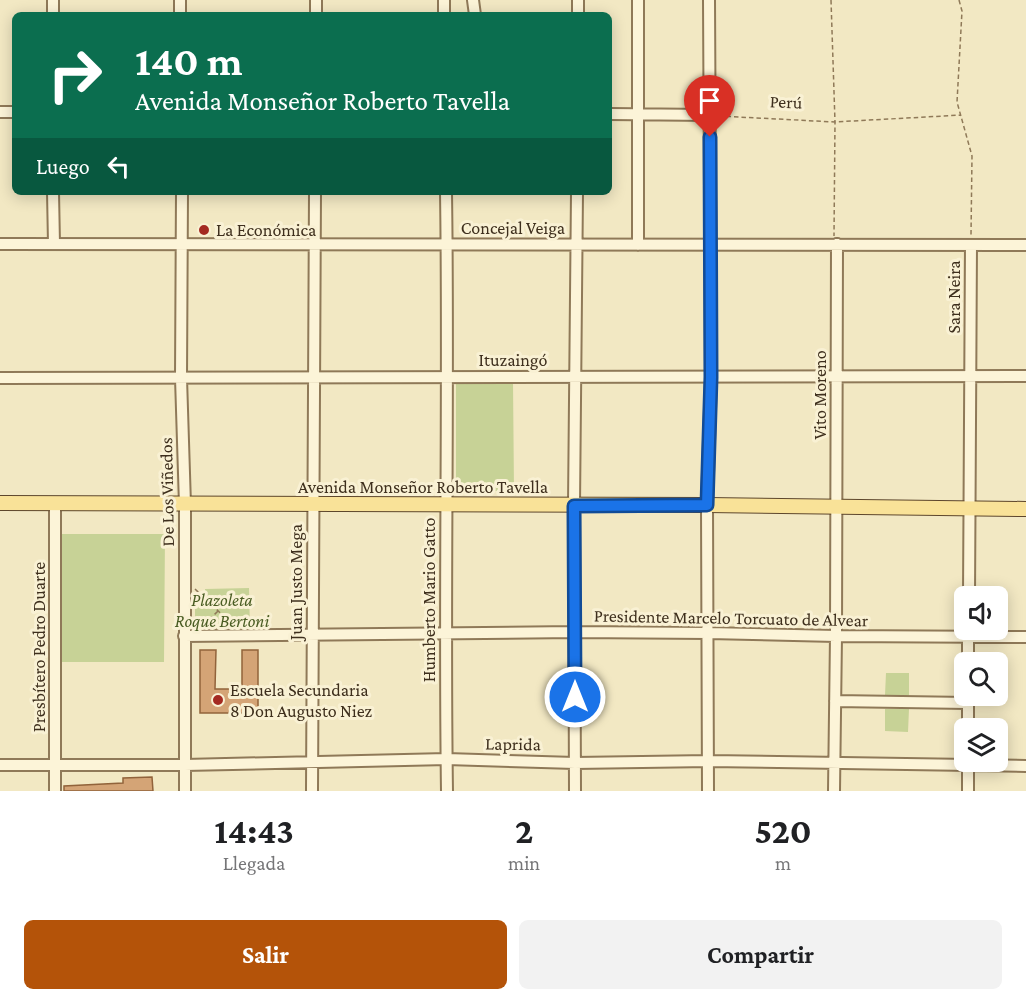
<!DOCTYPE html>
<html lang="es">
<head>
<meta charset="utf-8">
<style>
	body { margin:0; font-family:"Crimson Pro",serif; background:#f2f2f2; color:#202124; height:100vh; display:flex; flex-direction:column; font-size:22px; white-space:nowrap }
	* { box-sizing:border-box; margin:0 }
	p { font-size:20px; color:#757577 }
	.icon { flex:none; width:33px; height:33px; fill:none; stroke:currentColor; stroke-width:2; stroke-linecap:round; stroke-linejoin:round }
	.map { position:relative; height:791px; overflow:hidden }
	.sheet { display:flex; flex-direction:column; background:#fff; flex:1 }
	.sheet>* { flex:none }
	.banner { position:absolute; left:12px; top:12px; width:600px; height:183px; border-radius:9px; box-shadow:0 3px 15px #0003; background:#0b6e4f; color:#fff; overflow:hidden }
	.tools { position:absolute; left:954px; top:586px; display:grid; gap:12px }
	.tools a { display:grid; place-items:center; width:54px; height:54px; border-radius:9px; background:#fff; box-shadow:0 3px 15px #0003; font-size:30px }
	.pin { position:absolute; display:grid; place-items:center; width:51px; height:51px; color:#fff; margin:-62px -26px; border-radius:50% 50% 50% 0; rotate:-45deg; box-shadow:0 0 6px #0007 }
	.pin .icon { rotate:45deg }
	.me { position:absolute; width:66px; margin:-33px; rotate:0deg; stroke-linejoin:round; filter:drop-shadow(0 0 4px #0008) }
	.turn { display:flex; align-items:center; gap:21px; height:126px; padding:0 24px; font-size:27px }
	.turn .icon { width:78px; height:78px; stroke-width:2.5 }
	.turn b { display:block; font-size:42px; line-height:51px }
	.then { display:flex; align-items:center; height:57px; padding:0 24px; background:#0003; gap:12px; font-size:22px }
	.eta { display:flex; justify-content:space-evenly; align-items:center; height:102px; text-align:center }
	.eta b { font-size:36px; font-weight:700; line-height:42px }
	.primary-button { display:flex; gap:12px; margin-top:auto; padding:12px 24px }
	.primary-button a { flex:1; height:69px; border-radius:9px; background:#b45309; color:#fff; font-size:24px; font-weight:700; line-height:69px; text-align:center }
	.primary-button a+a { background:#f2f2f2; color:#202124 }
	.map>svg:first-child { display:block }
</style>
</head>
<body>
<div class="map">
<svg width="1026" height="791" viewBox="0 0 1026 791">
	<rect width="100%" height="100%" fill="#f2e8c3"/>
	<!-- green -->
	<path fill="#c7d296" d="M 456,382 L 513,382 L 514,491 L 456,491 Z
		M 62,534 L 165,534 L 164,662 L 61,662 Z
		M 249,588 L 250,631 L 195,631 L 195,597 L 205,597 L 205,589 Z
		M 886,673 L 909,673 L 909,696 L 885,695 Z
		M 885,709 L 909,709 L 908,732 L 885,731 Z"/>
	<!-- building -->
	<path fill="#d4a476" stroke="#91633b" stroke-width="1.5" d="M 200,650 L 216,650 L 215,689 L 242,689 L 242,650 L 258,650 L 258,713 L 200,713 Z
		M 152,777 L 153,791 L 64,791 L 64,786 L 123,783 L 123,778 Z"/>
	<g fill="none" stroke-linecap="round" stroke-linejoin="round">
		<!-- minor casing -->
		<g stroke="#8f7958" stroke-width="14">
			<path id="minor" d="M 180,0 L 180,15
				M 444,0 L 444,15
				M 473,0 L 475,15
				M 638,0 L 638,245
				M 53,15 L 53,0
				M 316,15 L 316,0
				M 578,15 L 578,0
				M 0,112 L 15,112
				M 609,114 L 710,115
				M 53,192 L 54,244
				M 182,192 L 181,378 L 185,505 L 185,791
				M 446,192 C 449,392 444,591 447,791
				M 0,244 L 1026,245
				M 0,378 L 1026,376
				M 55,503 L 55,791
				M 969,597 L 971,245
				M 184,636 L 575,632 L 709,633 L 836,636 L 1026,637
				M 968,663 L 968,630
				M 835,701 L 968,703
				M 968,729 L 968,696
				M 0,765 L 185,765 L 447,759 L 575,763 L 709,761 L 1026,766
				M 312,791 L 315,192
				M 575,791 L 574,505 L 577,192
				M 708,791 L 707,505 L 711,377 L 709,0
				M 834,791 L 836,636 L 837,244
				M 968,791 L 968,762"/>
		</g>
		<!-- major casing -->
		<g stroke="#5d462c" stroke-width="16">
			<path id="major" d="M 0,503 L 707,505 L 1026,509"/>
		</g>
		<!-- path -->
		<path stroke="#8f7958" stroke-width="1.5" stroke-dasharray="4.5 3" stroke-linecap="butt" d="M 831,0 L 835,122 L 834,236
			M 959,0 L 962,11 L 957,102 L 972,156 L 971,235
			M 719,116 L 835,122 L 961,115
			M 195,589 L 233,625
			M 204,625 L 218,611"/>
		<!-- minor -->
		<use href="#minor" stroke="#fcf4d8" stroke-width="10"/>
		<!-- major -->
		<use href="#major" stroke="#f9e298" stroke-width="14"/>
	</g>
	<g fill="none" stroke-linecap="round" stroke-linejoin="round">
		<!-- route casing -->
		<g stroke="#114b97" stroke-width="15">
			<path id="route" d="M 575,697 L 574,506 L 707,505 L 711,377 L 710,137"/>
		</g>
		<!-- route -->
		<use href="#route" stroke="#1a73e8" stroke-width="10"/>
	</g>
	<!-- markers -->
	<g fill="#a42a21" stroke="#f9f1d4" stroke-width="2">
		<circle cx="204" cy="230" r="6"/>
		<circle cx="218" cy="700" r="6"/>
	</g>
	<g text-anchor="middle" stroke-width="6" stroke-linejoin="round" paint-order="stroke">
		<!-- street labels -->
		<g font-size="18" fill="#3e2f1d" stroke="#f9f1d4">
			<text transform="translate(786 102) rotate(3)" y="6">Perú</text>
			<text x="513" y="234">Concejal Veiga</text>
			<text transform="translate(954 297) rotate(-90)" y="6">Sara Neira</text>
			<text x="513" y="366">Ituzaingó</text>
			<text transform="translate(820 395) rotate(-90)" y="6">Vito Moreno</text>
			<text x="423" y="493">Avenida Monseñor Roberto Tavella</text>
			<text transform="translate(167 492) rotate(-91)" y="6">De Los Viñedos</text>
			<text transform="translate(296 582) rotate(-90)" y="6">Juan Justo Mega</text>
			<text transform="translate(429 600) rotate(-90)" y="6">Humberto Mario Gatto</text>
			<text transform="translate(731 618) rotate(1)" y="6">Presidente Marcelo Torcuato de Alvear</text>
			<text transform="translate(39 647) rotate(-90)" y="6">Presbítero Pedro Duarte</text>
			<text transform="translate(513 744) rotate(1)" y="6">Laprida</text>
		</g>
		<!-- poi labels -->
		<g font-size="18" fill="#3e2f1d" stroke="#f9f1d4" text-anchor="start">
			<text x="216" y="236">La Económica</text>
			<text x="230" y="696">Escuela Secundaria<tspan x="230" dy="21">8 Don Augusto Niez</tspan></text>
		</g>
		<!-- park labels -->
		<g font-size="18" font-style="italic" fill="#495c22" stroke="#f9f1d4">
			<text x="222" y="606">Plazoleta<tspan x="222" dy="21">Roque Bertoni</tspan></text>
		</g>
	</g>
</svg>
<div class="tools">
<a><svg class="icon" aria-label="sound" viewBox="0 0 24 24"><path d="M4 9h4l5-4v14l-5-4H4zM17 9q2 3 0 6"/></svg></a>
<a><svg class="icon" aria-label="search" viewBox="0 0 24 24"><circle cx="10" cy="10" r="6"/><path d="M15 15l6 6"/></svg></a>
<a><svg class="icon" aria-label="layers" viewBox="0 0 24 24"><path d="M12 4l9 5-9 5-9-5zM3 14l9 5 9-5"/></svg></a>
</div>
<div class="pin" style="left:710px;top:137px;background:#d93025"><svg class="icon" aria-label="arrive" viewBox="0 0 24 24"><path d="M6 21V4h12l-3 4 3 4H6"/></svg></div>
<svg class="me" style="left:575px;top:697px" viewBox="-20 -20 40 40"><circle r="17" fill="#1a73e8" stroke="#fff" stroke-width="3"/><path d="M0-11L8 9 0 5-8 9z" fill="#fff"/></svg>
<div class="banner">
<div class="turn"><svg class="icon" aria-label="right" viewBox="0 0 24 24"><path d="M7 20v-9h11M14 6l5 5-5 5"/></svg><div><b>140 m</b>Avenida Monseñor Roberto Tavella</div></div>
<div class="then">Luego<svg class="icon" aria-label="left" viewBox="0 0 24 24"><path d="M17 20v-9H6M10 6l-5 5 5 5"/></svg></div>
</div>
</div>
<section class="sheet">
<div class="eta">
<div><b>14:43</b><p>Llegada</p></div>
<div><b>2</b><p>min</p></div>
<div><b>520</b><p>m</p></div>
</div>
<div class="primary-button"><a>Salir</a><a>Compartir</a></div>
</section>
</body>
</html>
